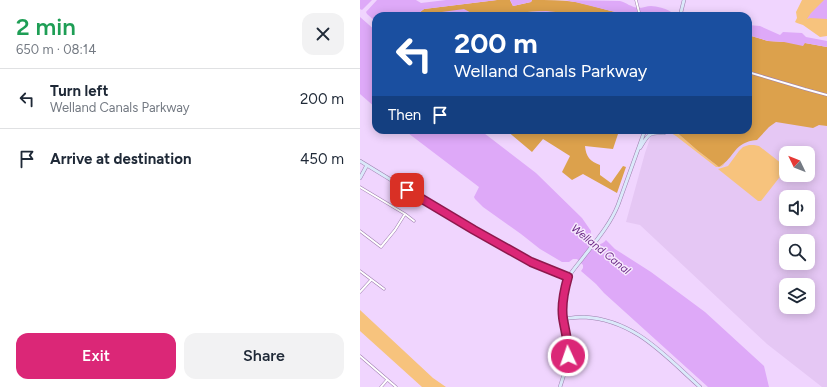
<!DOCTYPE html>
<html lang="en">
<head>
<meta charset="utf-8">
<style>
	body { margin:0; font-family:Figtree,sans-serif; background:#f2f2f3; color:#1f2937; height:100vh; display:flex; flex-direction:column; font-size:15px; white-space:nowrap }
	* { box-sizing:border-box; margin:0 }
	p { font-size:13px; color:#747a83 }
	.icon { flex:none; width:22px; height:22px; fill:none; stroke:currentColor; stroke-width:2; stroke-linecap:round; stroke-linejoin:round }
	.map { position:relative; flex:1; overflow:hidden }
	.sheet { display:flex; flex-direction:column; background:#fff; width:360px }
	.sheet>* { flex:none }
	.guide { position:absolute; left:12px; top:12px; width:380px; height:122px; border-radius:12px; box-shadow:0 2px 10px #0003; background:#1a4fa0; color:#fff; overflow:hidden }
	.needle { width:26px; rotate:313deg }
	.buttons { position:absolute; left:419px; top:146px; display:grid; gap:8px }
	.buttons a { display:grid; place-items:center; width:36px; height:36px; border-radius:8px; background:#fff; box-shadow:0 2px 10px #0003; font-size:20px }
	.pin { position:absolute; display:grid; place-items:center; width:34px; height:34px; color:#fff; margin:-17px; border-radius:8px; box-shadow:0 2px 6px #0006 }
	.me { position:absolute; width:44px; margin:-22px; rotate:357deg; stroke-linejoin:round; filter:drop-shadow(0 0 3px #0008) }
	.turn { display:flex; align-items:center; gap:14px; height:84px; padding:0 16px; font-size:18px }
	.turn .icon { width:52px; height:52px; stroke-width:2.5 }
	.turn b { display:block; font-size:28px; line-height:34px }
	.then { display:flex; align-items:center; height:38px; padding:0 16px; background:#0003; gap:8px; font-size:15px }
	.round { display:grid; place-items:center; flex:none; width:42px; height:42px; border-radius:12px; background:#f2f2f3 }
	.head { display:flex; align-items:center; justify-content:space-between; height:68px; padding:0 16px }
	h1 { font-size:24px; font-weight:600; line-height:30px; color:#1e9e55 }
	.primary-button { display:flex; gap:8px; margin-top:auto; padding:8px 16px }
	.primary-button a { flex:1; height:46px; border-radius:12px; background:#db2777; color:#fff; font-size:16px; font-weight:600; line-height:46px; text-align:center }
	.primary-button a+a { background:#f2f2f3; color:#1f2937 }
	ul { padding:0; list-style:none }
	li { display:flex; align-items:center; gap:12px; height:60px; padding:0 16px; border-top:1px solid #e0e1e3 }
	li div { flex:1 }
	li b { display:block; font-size:15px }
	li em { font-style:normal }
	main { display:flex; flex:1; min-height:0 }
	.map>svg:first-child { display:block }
</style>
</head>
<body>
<main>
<section class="sheet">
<div class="head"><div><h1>2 min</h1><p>650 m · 08:14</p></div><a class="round"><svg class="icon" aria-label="close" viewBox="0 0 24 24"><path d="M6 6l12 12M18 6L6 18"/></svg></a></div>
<ul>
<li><svg class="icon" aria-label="left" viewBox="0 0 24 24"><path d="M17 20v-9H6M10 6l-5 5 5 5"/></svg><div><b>Turn left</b><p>Welland Canals Parkway</p></div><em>200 m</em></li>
<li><svg class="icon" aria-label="arrive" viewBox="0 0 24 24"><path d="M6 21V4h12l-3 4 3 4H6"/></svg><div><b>Arrive at destination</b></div><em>450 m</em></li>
</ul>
<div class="primary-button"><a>Exit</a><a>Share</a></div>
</section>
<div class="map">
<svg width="467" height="387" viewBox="0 0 467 387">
	<rect width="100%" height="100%" fill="#f0d5fe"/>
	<!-- built -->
	<path fill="#e5c7f4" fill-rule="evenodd" d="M 388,112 L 467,126 L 467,387 L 462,387 L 407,344 L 280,225 L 266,222 L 285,153 L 293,130 L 388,130 ZM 426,153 L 448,153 L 448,175 L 426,175 ZM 426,197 L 448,197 L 448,219 L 426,219 ZM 426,241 L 448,241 L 448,263 L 426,263 ZM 426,285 L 448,285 L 448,307 L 426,307 Z"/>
	<!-- green -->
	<path fill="#f7c37d" d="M 442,0 L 467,0 L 467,36 L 460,37 L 443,25 L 437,23 L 435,22 L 437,18 L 436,12 Z
		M 306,130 L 314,130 L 337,150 L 359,167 L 365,163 C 362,167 361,167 356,167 L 316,136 Z
		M 389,145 L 394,145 L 399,146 L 426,167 L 426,169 L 401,201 L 398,201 L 358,169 L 368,166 L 379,151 L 383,147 Z
		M 0,310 L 73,378 L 86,387 L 62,387 L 0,331 Z"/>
	<!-- forest -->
	<path fill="#dca14c" d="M 137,0 L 150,0 L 153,6 L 171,2 L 172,0 C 187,0 201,0 216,2 C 231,5 245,10 261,13 C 268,15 278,10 284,16 L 215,16 C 193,10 165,10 143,16 L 67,14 L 65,16 L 55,16 L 64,9 Z
		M 388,35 L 408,41 L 445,43 L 467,47 L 467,126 L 459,125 L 453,128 L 416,122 L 409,127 L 397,140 C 373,142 376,157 359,167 L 337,150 L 314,130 L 388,130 Z
		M 146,130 L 229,130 L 258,134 L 253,149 L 225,146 C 226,157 230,161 240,165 L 240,175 L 251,183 L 263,166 L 266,167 L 257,193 L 223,174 L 212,180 L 202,172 L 210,156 L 183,139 L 172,152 Z"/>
	<!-- water -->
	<path fill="#dea9f8" d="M 0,0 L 12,0 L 2,10 L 0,9 Z
		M 17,0 L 56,0 L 61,3 L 86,0 L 137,0 L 64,9 L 55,16 L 16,16 L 16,22 L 7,14 L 6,12 Z
		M 150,0 L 172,0 L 171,2 L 153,6 Z
		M 204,0 L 260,1 C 267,3 271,7 278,8 C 283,8 287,6 291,6 C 296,6 309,9 312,13 L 312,14 L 321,16 L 284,16 L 282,14 L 273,12 L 263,14 L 215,2 Z
		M 464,0 L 467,0 L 467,19 L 450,18 L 447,19 L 451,13 Z
		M 104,9 L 117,16 L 65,16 L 67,14 Z
		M 186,11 L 205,13 L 215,16 L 143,16 L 152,13 Z
		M 0,17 L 16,31 L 16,41 L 12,48 L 16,52 L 16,108 L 0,94 Z
		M 388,25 L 400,26 L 420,35 L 423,32 L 442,33 L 446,37 L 467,41 L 467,47 L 445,43 L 443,46 L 424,42 L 408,41 L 388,35 Z
		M 44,130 L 120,130 L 176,173 L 222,218 L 231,231 C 229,241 238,250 246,240 L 255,249 L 291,272 L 345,312 L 404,366 L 409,387 L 348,387 L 244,293 L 236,284 L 221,271 L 223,268 L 223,265 L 217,259 L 213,259 L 209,262 L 202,262 L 180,249 L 161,234 L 123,207 L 115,199 L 114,197 L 119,187 Z"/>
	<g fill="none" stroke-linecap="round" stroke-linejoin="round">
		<!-- street casing -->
		<g stroke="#9e7fae" stroke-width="3">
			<path id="street" d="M 276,0 L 280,16
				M 388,72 L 445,89 L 467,95
				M 0,187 L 45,214 L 54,221
				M 0,231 L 21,247 L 35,230 L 45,214
				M 0,271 L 24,289
				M 0,292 L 11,280
				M 0,356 L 36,387
				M 21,387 L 27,380"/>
		</g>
		<!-- secondary casing -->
		<g stroke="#9e7fae" stroke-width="4">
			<path id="secondary" d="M 320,16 L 324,0
				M 280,148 C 288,135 288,132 304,133
				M 0,161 L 113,230 L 171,262 L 208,277
				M 0,178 L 7,165
				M 203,319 C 210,318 217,317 224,317 C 275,320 304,355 340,387
				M 200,387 C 204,374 210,359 208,345 C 206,326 199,309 204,290 C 205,286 207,280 209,276 C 213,270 218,264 222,259 C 235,242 250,225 258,205 L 285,130"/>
		</g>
		<!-- street -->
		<use href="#street" stroke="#fff" stroke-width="2"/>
		<!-- secondary -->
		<use href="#secondary" stroke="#dbe9fa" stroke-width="3"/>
	</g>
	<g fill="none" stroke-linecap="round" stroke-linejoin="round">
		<!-- route casing -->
		<g stroke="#8e194d" stroke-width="10">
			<path id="route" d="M 47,190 L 114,230 L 171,262 L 208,277 C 204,291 201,304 203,318 C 205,331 209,343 208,356"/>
		</g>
		<!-- route -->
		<use href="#route" stroke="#db2777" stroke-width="7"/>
	</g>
	<g text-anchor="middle" stroke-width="3" stroke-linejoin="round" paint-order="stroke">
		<!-- water labels -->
		<g font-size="11" font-style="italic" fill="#6c2b87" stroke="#f6e8fd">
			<text transform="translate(241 249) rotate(39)" y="4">Welland Canal</text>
		</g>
	</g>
</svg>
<div class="buttons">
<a><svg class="needle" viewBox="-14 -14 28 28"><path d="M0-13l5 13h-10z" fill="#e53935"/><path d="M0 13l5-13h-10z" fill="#747a83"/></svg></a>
<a><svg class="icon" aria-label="sound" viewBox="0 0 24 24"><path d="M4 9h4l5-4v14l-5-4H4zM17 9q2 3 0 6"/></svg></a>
<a><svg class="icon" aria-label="search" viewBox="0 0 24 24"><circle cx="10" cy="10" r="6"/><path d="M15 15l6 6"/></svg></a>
<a><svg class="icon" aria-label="layers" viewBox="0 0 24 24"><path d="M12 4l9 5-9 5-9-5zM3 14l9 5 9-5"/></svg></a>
</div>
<div class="pin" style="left:47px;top:190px;background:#d93025"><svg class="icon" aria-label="arrive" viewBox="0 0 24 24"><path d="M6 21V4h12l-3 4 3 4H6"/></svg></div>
<svg class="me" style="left:208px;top:356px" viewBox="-20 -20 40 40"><circle r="17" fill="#db2777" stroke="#fff" stroke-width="3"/><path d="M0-11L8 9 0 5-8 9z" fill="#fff"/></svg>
<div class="guide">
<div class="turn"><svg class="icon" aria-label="left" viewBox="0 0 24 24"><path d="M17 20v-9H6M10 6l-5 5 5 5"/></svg><div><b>200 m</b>Welland Canals Parkway</div></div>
<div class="then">Then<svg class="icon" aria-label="arrive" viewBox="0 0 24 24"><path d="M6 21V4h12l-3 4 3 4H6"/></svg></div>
</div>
</div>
</main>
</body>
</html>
